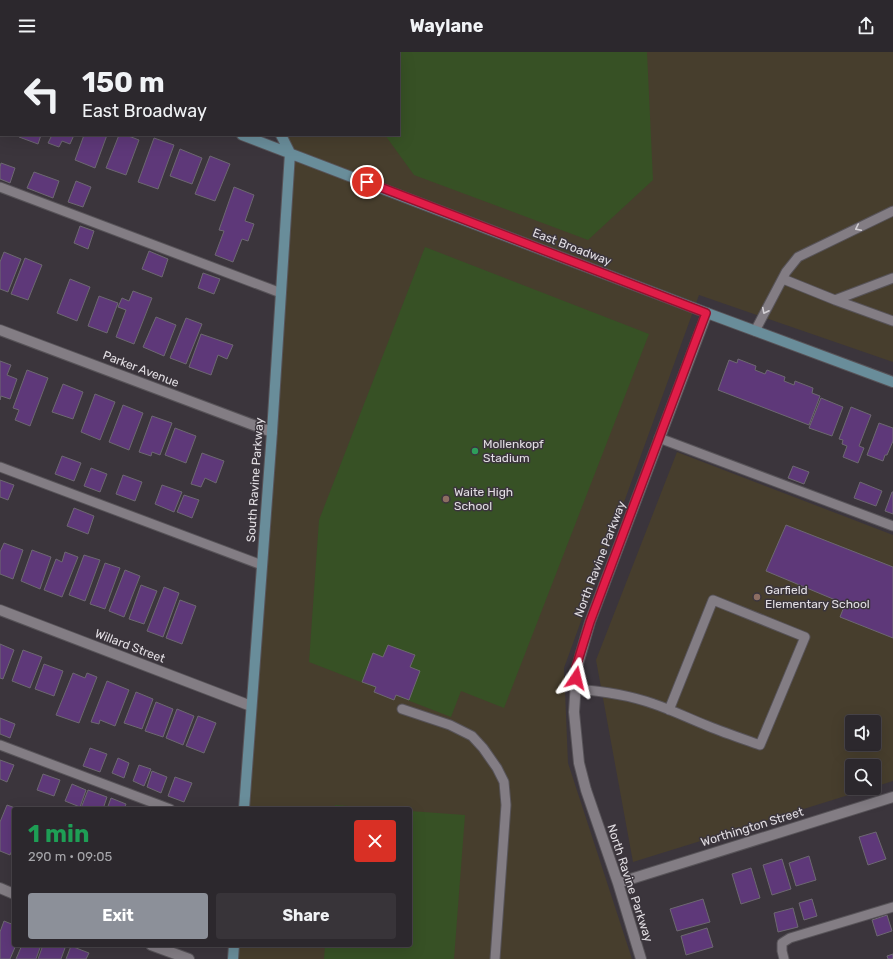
<!DOCTYPE html>
<html lang="en">
<head>
<meta charset="utf-8">
<style>
	body { margin:0; font-family:Rubik,sans-serif; background:#383439; color:#f1f3f6; height:100vh; display:flex; flex-direction:column; font-size:15px; white-space:nowrap }
	* { box-sizing:border-box; margin:0 }
	p { font-size:13px; color:#a6a6aa }
	.icon { flex:none; width:22px; height:22px; fill:none; stroke:currentColor; stroke-width:2; stroke-linecap:round; stroke-linejoin:round }
	.map { position:relative; flex:1; overflow:hidden }
	.details { position:absolute; left:12px; top:755px; width:400px; height:140px; display:flex; flex-direction:column; background:#2c282d; border-radius:4px; box-shadow:0 4px 16px #0002,0 0 0 1px #484449 }
	.details>* { flex:none }
	.banner { position:absolute; left:0px; top:0px; width:400px; height:84px; box-shadow:0 4px 16px #0002,0 0 0 1px #484449; background:#2c282d; color:#f1f3f6; overflow:hidden }
	.fabs { position:absolute; left:845px; top:663px; display:grid; gap:8px }
	.fabs a { display:grid; place-items:center; width:36px; height:36px; border-radius:4px; background:#2c282d; box-shadow:0 4px 16px #0002,0 0 0 1px #484449; font-size:20px }
	.pin { position:absolute; display:grid; place-items:center; width:34px; height:34px; color:#fff; margin:-17px; border:2px solid #fff; border-radius:50%; box-shadow:0 1px 4px #0007 }
	.me { position:absolute; width:44px; margin:-22px; rotate:10deg; stroke-linejoin:round; filter:drop-shadow(0 0 3px #0008) }
	.turn { display:flex; align-items:center; gap:14px; height:84px; padding:0 16px; font-size:18px }
	.turn .icon { width:52px; height:52px; stroke-width:2.5 }
	.turn b { display:block; font-size:28px; line-height:34px }
	.round { display:grid; place-items:center; flex:none; width:42px; height:42px; border-radius:4px; background:#383439 }
	.head { display:flex; align-items:center; justify-content:space-between; height:68px; padding:0 16px }
	h1 { font-size:24px; font-weight:700; line-height:30px; color:#1e9e55 }
	.primary-button { display:flex; gap:8px; margin-top:auto; padding:8px 16px }
	.primary-button a { flex:1; height:46px; border-radius:4px; background:#8c9099; color:#fff; font-size:16px; font-weight:700; line-height:46px; text-align:center }
	.primary-button a+a { background:#383439; color:#f1f3f6 }
	header { display:flex; justify-content:space-between; align-items:center; height:52px; padding:0 16px; background:#2c282d; font-size:18px; font-weight:700 }
	.map>svg:first-child { display:block }
</style>
</head>
<body>
<header><svg class="icon" aria-label="menu" viewBox="0 0 24 24"><path d="M4 6h16M4 12h16M4 18h16"/></svg>Waylane<svg class="icon" aria-label="share" viewBox="0 0 24 24"><path d="M12 15V3M7 8l5-5 5 5M5 13v7h14v-7"/></svg></header>
<div class="map">
<svg width="893" height="907" viewBox="0 0 893 907">
	<rect width="100%" height="100%" fill="#3b353c"/>
	<!-- education -->
	<path fill="#473e2d" fill-rule="evenodd" d="M 236,0 L 893,0 L 893,310 L 699,243 L 564,616 L 568,711 L 632,907 L 233,907 L 234,893 L 410,893 L 410,757 L 244,757 L 290,101 L 281,83 L 399,83 L 399,1 L 237,1 Z
		M 677,400 L 893,483 L 893,729 L 874,735 L 874,714 L 852,714 L 852,736 L 871,736 L 633,810 L 596,608 ZM 852,670 L 874,670 L 874,692 L 852,692 Z"/>
	<!-- green -->
	<path fill="#375125" d="M 358,0 L 647,0 L 653,128 L 588,188 L 414,123 L 385,83 L 399,83 L 399,1 L 358,1 Z
		M 425,195 L 649,282 L 504,656 L 461,639 L 451,665 L 309,610 L 319,468 Z
		M 335,753 L 388,757 L 335,757 Z
		M 410,759 L 465,763 L 454,907 L 324,907 L 325,893 L 410,893 Z"/>
	<!-- building -->
	<path fill="#5e3879" stroke="#6d6871" d="M 0,18 L 1,19 L 1,49 L 0,48 Z
		M 0,54 L 1,55 L 1,74 L 0,73 Z
		M 20,83 L 41,83 L 38,92 L 19,85 Z
		M 52,83 L 74,83 L 70,92 L 62,89 L 59,95 L 48,91 Z
		M 84,83 L 107,83 L 95,116 L 75,108 Z
		M 119,83 L 126,83 L 139,88 L 126,123 L 106,116 Z
		M 154,86 L 174,93 L 158,137 L 138,130 Z
		M 180,97 L 202,106 L 192,132 L 170,124 Z
		M 210,104 L 230,112 L 215,149 L 195,142 Z
		M 1,111 L 15,116 L 10,131 L 0,127 L 0,115 Z
		M 34,120 L 59,129 L 53,146 L 27,136 Z
		M 76,129 L 91,135 L 83,155 L 68,150 Z
		M 234,135 L 254,143 L 245,169 L 254,172 L 248,189 L 242,187 L 233,210 L 215,203 L 224,179 L 219,178 Z
		M 80,174 L 94,179 L 88,197 L 74,191 Z
		M 149,199 L 168,207 L 162,225 L 142,217 Z
		M 4,200 L 21,207 L 8,240 L 0,237 L 0,210 Z
		M 25,206 L 42,213 L 28,248 L 11,242 Z
		M 203,221 L 220,227 L 214,242 L 198,236 Z
		M 70,227 L 90,235 L 77,269 L 57,261 Z
		M 133,239 L 152,246 L 134,292 L 116,285 L 126,258 L 118,255 L 122,246 L 129,249 Z
		M 99,244 L 118,251 L 107,281 L 88,274 Z
		M 156,265 L 176,273 L 164,304 L 143,295 Z
		M 186,266 L 202,272 L 186,312 L 170,306 Z
		M 201,282 L 233,293 L 227,307 L 218,303 L 211,323 L 189,315 Z
		M 738,307 L 756,314 L 755,318 L 765,322 L 767,318 L 785,325 L 784,329 L 794,333 L 795,329 L 813,336 L 812,341 L 820,344 L 809,373 L 718,338 L 729,308 L 737,311 Z
		M 0,309 L 11,313 L 7,323 L 17,327 L 10,347 L 1,344 L 0,348 Z
		M 27,318 L 48,326 L 30,374 L 15,368 L 19,358 L 13,356 Z
		M 63,332 L 83,340 L 73,367 L 52,360 Z
		M 95,342 L 115,350 L 100,388 L 81,380 Z
		M 821,346 L 843,355 L 832,384 L 809,376 Z
		M 123,353 L 143,361 L 129,398 L 109,390 Z
		M 851,355 L 871,363 L 859,394 L 864,396 L 858,411 L 843,405 L 847,394 L 842,392 L 843,388 L 839,387 Z
		M 152,364 L 172,371 L 160,403 L 152,400 L 151,404 L 139,400 Z
		M 879,371 L 893,376 L 893,389 L 887,403 L 885,403 L 883,409 L 867,403 Z
		M 175,376 L 196,384 L 186,411 L 165,403 Z
		M 202,401 L 224,409 L 216,431 L 205,426 L 201,435 L 191,432 Z
		M 62,404 L 81,411 L 74,429 L 55,422 Z
		M 793,414 L 809,420 L 804,432 L 788,426 Z
		M 91,416 L 107,422 L 100,440 L 84,434 Z
		M 123,423 L 142,430 L 135,449 L 116,442 Z
		M 0,428 L 14,433 L 8,448 L 0,445 Z
		M 860,430 L 882,439 L 876,454 L 854,446 Z
		M 162,433 L 182,440 L 174,460 L 155,452 Z
		M 892,440 L 893,440 L 893,462 L 885,459 Z
		M 184,443 L 199,448 L 192,466 L 177,460 Z
		M 74,456 L 94,464 L 88,482 L 67,474 Z
		M 786,473 L 893,515 L 893,586 L 840,565 L 845,552 L 766,519 Z
		M 4,491 L 23,498 L 13,527 L 0,522 L 0,500 Z
		M 32,498 L 51,505 L 40,537 L 21,529 Z
		M 65,500 L 78,505 L 62,545 L 44,538 L 56,507 L 62,510 Z
		M 84,503 L 100,508 L 85,549 L 69,543 Z
		M 105,511 L 120,516 L 105,557 L 90,552 Z
		M 125,518 L 140,524 L 124,565 L 109,559 Z
		M 141,533 L 157,539 L 144,572 L 129,567 Z
		M 164,535 L 179,541 L 163,585 L 147,579 Z
		M 180,548 L 196,554 L 182,592 L 166,586 Z
		M 0,592 L 14,598 L 3,627 L 0,626 Z
		M 388,593 L 415,603 L 410,615 L 420,619 L 409,648 L 396,643 L 394,648 L 374,640 L 376,635 L 362,630 L 373,601 L 383,605 Z
		M 23,598 L 42,605 L 30,636 L 12,629 Z
		M 44,612 L 63,619 L 54,644 L 35,637 Z
		M 73,621 L 85,626 L 87,621 L 97,625 L 79,671 L 56,663 Z
		M 107,629 L 129,638 L 115,674 L 100,668 L 99,672 L 91,670 Z
		M 136,640 L 153,647 L 142,677 L 124,671 Z
		M 156,650 L 173,657 L 163,685 L 145,679 Z
		M 177,657 L 194,664 L 183,693 L 166,686 Z
		M 198,664 L 216,671 L 204,701 L 186,694 Z
		M 0,666 L 15,672 L 10,686 L 0,682 Z
		M 90,696 L 107,702 L 100,720 L 83,714 Z
		M 118,706 L 129,711 L 124,726 L 112,721 Z
		M 0,708 L 14,713 L 7,730 L 0,727 Z
		M 139,713 L 151,717 L 144,734 L 133,729 Z
		M 152,719 L 167,725 L 161,741 L 147,735 Z
		M 43,722 L 60,728 L 54,744 L 37,738 Z
		M 175,725 L 192,731 L 184,750 L 168,744 Z
		M 72,732 L 86,738 L 80,755 L 65,749 Z
		M 88,738 L 107,745 L 103,757 L 84,757 L 81,756 Z
		M 111,746 L 126,752 L 124,757 L 107,757 Z
		M 7,753 L 18,757 L 14,757 L 14,794 L 10,803 L 0,799 L 0,770 Z
		M 876,780 L 886,807 L 868,813 L 859,785 Z
		M 809,804 L 816,828 L 796,834 L 789,811 Z
		M 782,807 L 791,837 L 772,843 L 763,813 Z
		M 751,816 L 760,846 L 741,852 L 732,822 Z
		M 703,847 L 710,870 L 677,879 L 670,857 Z
		M 812,847 L 817,864 L 804,868 L 799,851 Z
		M 793,856 L 798,875 L 778,880 L 774,861 Z
		M 887,863 L 892,879 L 877,884 L 872,868 Z
		M 4,869 L 14,873 L 14,893 L 16,893 L 10,907 L 0,907 L 0,880 Z
		M 707,876 L 713,895 L 686,903 L 681,884 Z
		M 22,893 L 41,893 L 36,907 L 16,907 Z
		M 43,893 L 57,893 L 65,896 L 61,907 L 38,907 Z
		M 71,894 L 89,901 L 86,907 L 66,907 Z
		M 893,902 L 893,907 L 888,907 L 887,904 Z"/>
	<g fill="none" stroke-linecap="round" stroke-linejoin="round">
		<!-- lane casing -->
		<g stroke="#575358" stroke-width="11">
			<path id="lane" d="M 0,135 L 281,241
				M 783,227 L 835,248 L 893,226
				M 835,248 L 893,269
				M 755,279 L 786,220 L 798,205 L 893,159
				M 659,386 L 893,474
				M 0,415 L 262,513
				M 575,637 C 602,639 629,643 654,652 C 672,658 690,667 708,674 C 725,681 743,687 760,693 L 805,585 L 713,548 L 669,658
				M 402,657 L 450,673 L 472,684 L 483,696 L 497,716 L 504,730 L 506,753 L 495,907
				M 0,693 L 170,757
				M 784,907 L 782,899 L 782,891 L 790,886 L 893,855"/>
		</g>
		<!-- street casing -->
		<g stroke="#575358" stroke-width="12">
			<path id="street" d="M 0,278 L 272,380
				M 0,558 L 251,654
				M 618,831 L 893,745
				M 0,836 L 14,842
				M 151,893 L 189,907
				M 641,907 L 618,831 L 586,738 L 579,711 L 574,660 L 577,615 L 590,570 L 707,261"/>
		</g>
		<!-- secondary casing -->
		<g stroke="#575358" stroke-width="12">
			<path id="secondary" d="M 19,0 L 22,1
				M 236,0 L 237,1
				M 242,83 L 707,261 L 893,330
				M 281,83 L 290,101
				M 244,757 L 272,380 L 290,101
				M 233,907 L 234,893"/>
		</g>
		<!-- lane -->
		<use href="#lane" stroke="#837d84" stroke-width="9"/>
		<!-- street -->
		<use href="#street" stroke="#837d84" stroke-width="10"/>
		<!-- secondary -->
		<use href="#secondary" stroke="#698d9a" stroke-width="10"/>
	</g>
	<!-- one-way arrows -->
	<defs><path id="oneway-chevron" d="M-2-3.5L2.5 0L-2 3.5" fill="none" stroke-width="1.6" stroke-linecap="round" stroke-linejoin="round"/></defs>
	<g stroke="#d3cfd4">
		<use href="#oneway-chevron" transform="translate(858 176) rotate(154)"/>
		<use href="#oneway-chevron" transform="translate(765 259) rotate(117)"/>
	</g>
	<g fill="none" stroke-linecap="round" stroke-linejoin="round">
		<!-- route casing -->
		<g stroke="#92132f" stroke-width="10">
			<path id="route" d="M 367,130 L 706,261 L 590,570 L 576,615 L 576,626"/>
		</g>
		<!-- route -->
		<use href="#route" stroke="#e11d48" stroke-width="7"/>
	</g>
	<!-- markers -->
	<circle fill="#2e9e5b" stroke="#3b353c" stroke-width="1.5" cx="475" cy="399" r="4"/>
	<g fill="#8d6e63" stroke="#3b353c" stroke-width="1.5">
		<circle cx="446" cy="447" r="4"/>
		<circle cx="757" cy="545" r="4"/>
	</g>
	<g text-anchor="middle" stroke-width="3" stroke-linejoin="round" paint-order="stroke">
		<!-- street labels -->
		<g font-size="12" fill="#e1dde2" stroke="#3b353c">
			<text transform="translate(572 195) rotate(21)" y="4">East Broadway</text>
			<text transform="translate(141 317) rotate(21)" y="4">Parker Avenue</text>
			<text transform="translate(255 428) rotate(-86)" y="4">South Ravine Parkway</text>
			<text transform="translate(600 507) rotate(-69)" y="4">North Ravine Parkway</text>
			<text transform="translate(130 594) rotate(21)" y="4">Willard Street</text>
			<text transform="translate(752 775) rotate(-17)" y="4">Worthington Street</text>
			<text transform="translate(630 831) rotate(72)" y="4">North Ravine Parkway</text>
		</g>
		<!-- poi labels -->
		<g font-size="12" fill="#e1dde2" stroke="#3b353c" text-anchor="start">
			<text x="483" y="396">Mollenkopf<tspan x="483" dy="14">Stadium</tspan></text>
			<text x="454" y="444">Waite High<tspan x="454" dy="14">School</tspan></text>
			<text x="765" y="542">Garfield<tspan x="765" dy="14">Elementary School</tspan></text>
		</g>
	</g>
</svg>
<div class="fabs">
<a><svg class="icon" aria-label="sound" viewBox="0 0 24 24"><path d="M4 9h4l5-4v14l-5-4H4zM17 9q2 3 0 6"/></svg></a>
<a><svg class="icon" aria-label="search" viewBox="0 0 24 24"><circle cx="10" cy="10" r="6"/><path d="M15 15l6 6"/></svg></a>
</div>
<div class="pin" style="left:367px;top:130px;background:#d93025"><svg class="icon" aria-label="arrive" viewBox="0 0 24 24"><path d="M6 21V4h12l-3 4 3 4H6"/></svg></div>
<svg class="me" style="left:576px;top:626px" viewBox="-20 -20 40 40"><path d="M0-17L14 15 0 8-14 15z" fill="#e11d48" stroke="#fff" stroke-width="4"/></svg>
<div class="banner">
<div class="turn"><svg class="icon" aria-label="left" viewBox="0 0 24 24"><path d="M17 20v-9H6M10 6l-5 5 5 5"/></svg><div><b>150 m</b>East Broadway</div></div>
</div>
<section class="details">
<div class="head"><div><h1>1 min</h1><p>290 m · 09:05</p></div><a class="round" style="background:#d93025;color:#fff"><svg class="icon" aria-label="close" viewBox="0 0 24 24"><path d="M6 6l12 12M18 6L6 18"/></svg></a></div>
<div class="primary-button"><a>Exit</a><a>Share</a></div>
</section>
</div>
</body>
</html>
